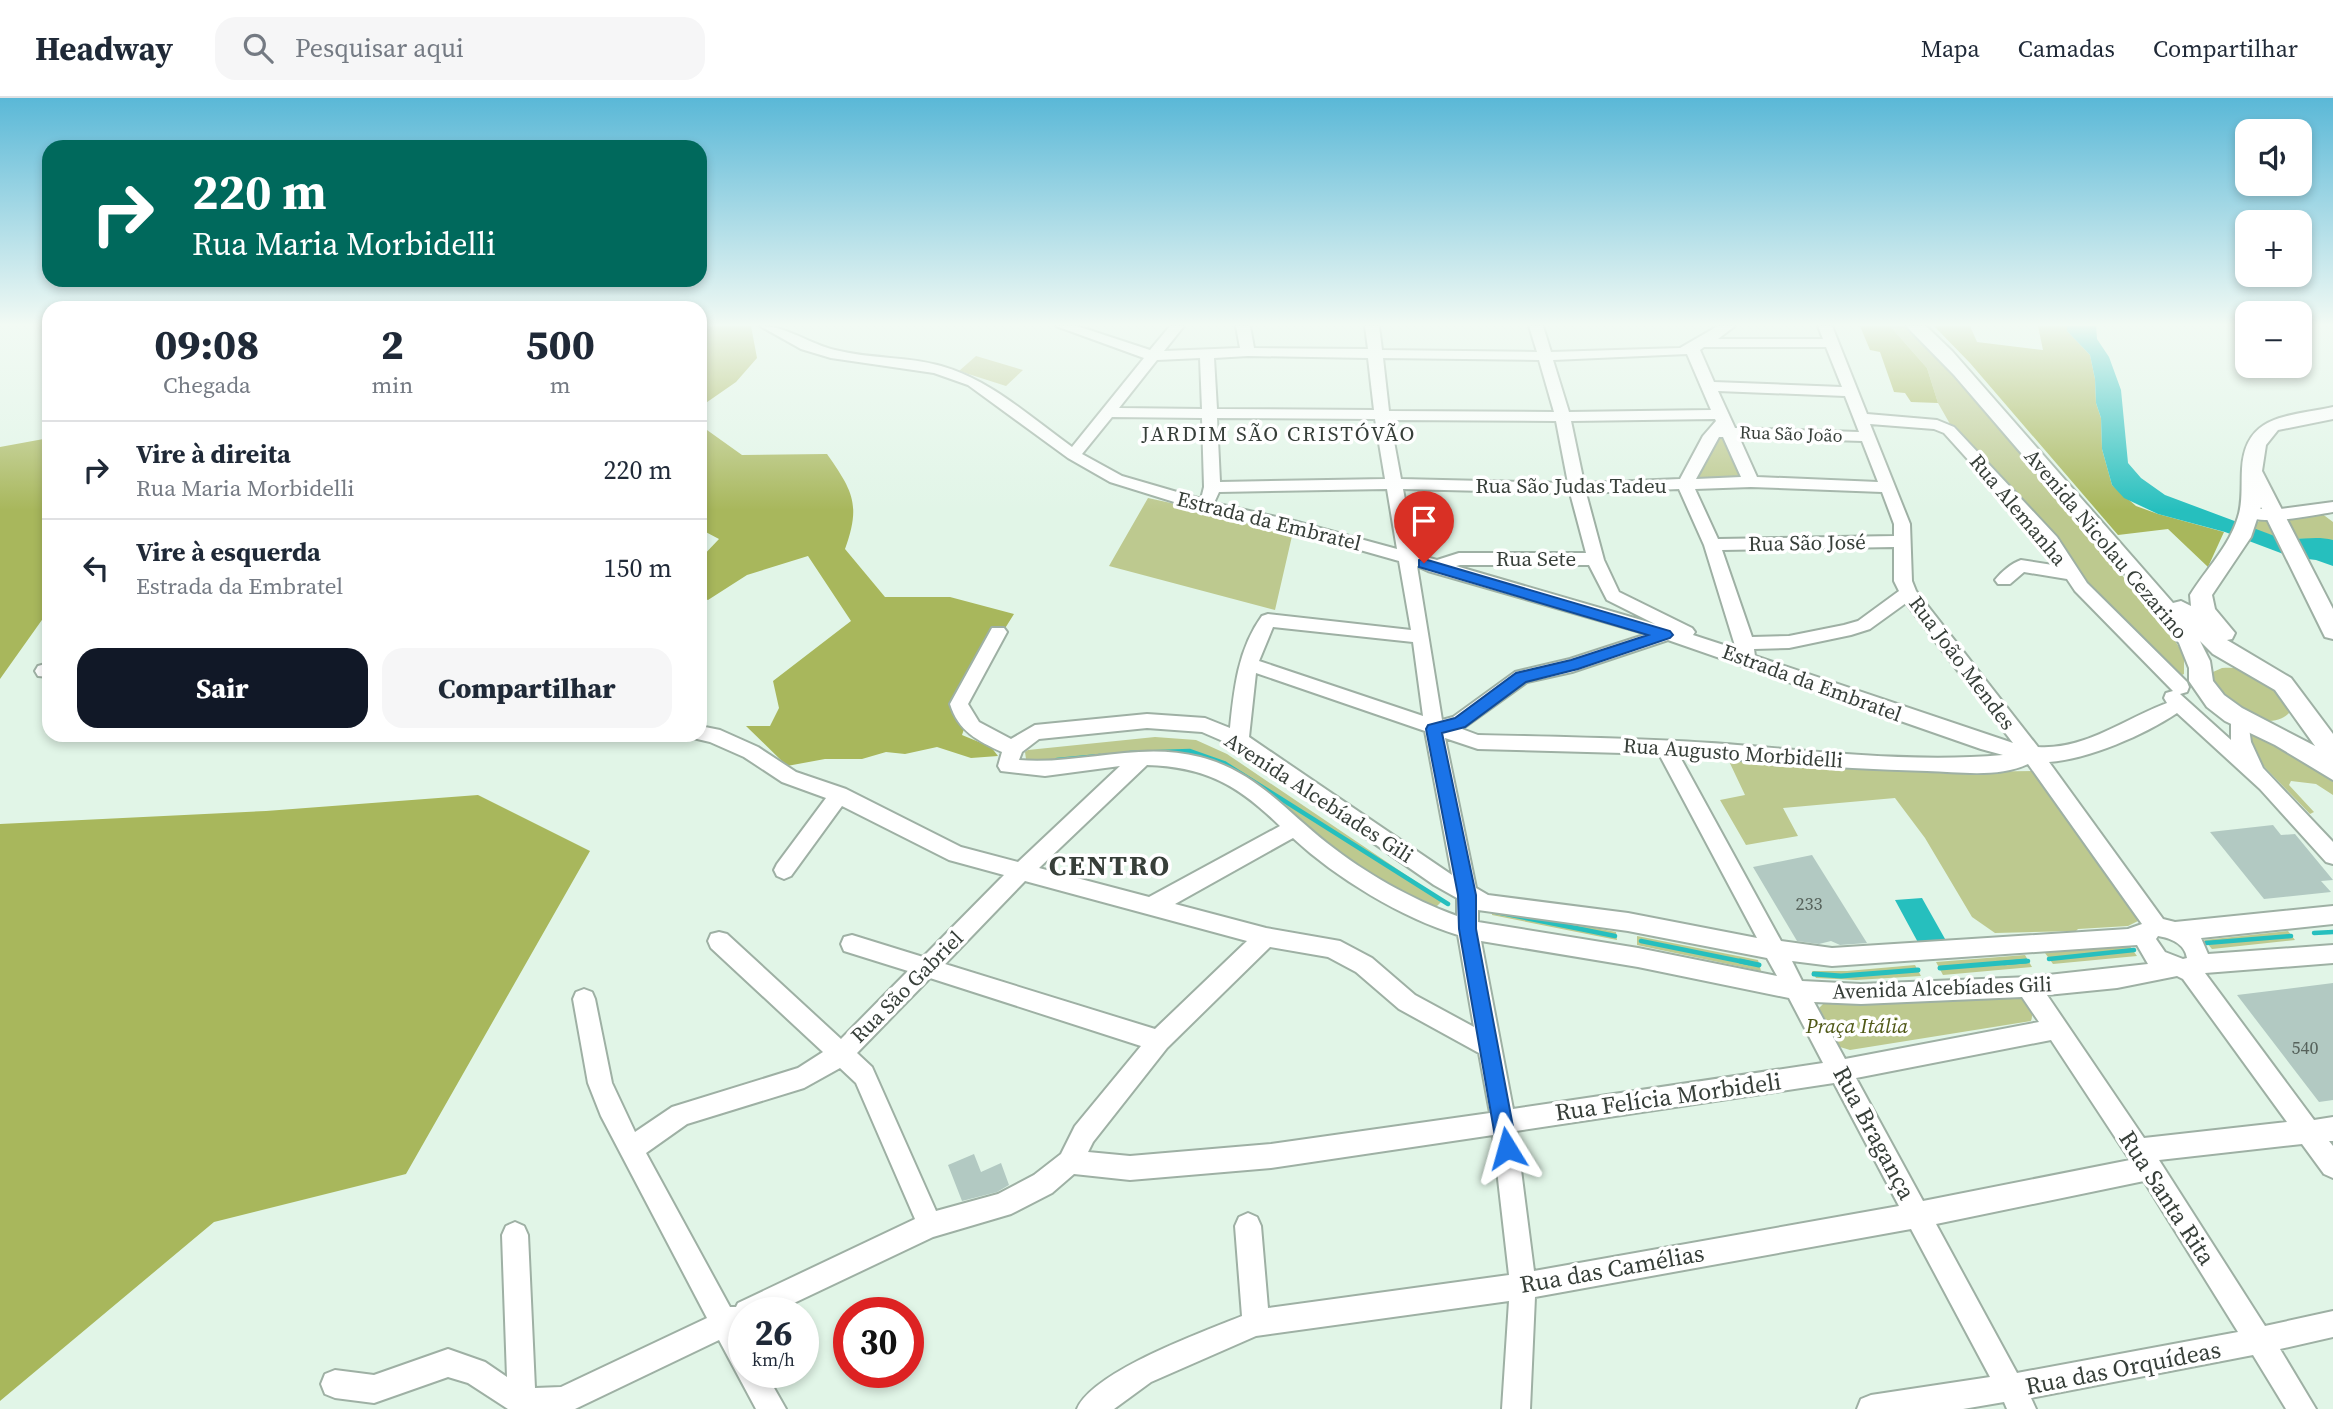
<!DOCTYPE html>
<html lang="pt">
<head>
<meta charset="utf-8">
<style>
	body { margin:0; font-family:"Source Serif 4",serif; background:#f6f6f7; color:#1f2937; height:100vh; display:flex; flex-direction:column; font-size:26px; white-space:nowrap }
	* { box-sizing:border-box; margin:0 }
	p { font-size:23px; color:#747a83 }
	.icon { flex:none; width:38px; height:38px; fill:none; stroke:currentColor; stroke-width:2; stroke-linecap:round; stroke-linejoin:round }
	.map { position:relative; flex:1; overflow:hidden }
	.sheet { position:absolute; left:42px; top:203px; width:665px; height:441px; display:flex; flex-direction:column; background:#fff; border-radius:21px; box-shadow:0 4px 10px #0003 }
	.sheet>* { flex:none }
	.top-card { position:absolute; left:42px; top:42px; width:665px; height:147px; border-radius:21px; box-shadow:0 4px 10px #0003; background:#00695c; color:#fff; overflow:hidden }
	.tools { position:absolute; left:2235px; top:21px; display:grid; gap:14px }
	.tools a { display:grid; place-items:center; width:77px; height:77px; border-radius:14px; background:#fff; box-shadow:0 4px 10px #0003; font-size:35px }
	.speed { position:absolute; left:728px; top:1199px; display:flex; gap:14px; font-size:35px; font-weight:700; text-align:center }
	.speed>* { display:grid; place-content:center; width:91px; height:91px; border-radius:50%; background:#fff; box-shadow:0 4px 10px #0003; line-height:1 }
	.speed small { font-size:18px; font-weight:400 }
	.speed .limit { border:10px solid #d22; background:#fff; color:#111 }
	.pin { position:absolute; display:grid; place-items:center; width:60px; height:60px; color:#fff; margin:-72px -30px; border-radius:50% 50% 50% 0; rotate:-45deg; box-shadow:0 0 7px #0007 }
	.pin .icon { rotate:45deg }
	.me { position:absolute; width:77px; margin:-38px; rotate:352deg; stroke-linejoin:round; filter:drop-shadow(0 0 5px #0008) }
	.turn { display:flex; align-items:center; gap:24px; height:147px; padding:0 35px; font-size:32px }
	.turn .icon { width:91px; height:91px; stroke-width:2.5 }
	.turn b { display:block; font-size:49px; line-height:60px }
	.eta { display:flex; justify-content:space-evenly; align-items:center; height:119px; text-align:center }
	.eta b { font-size:42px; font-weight:800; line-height:49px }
	.action { display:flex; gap:14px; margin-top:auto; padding:14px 35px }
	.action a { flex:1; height:80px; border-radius:21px; background:#111827; color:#fff; font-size:28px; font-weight:800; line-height:80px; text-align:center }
	.action a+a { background:#f6f6f7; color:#1f2937 }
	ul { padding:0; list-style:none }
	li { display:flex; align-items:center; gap:21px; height:98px; padding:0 35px; border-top:2px solid #e0e1e3 }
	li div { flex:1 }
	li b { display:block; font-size:26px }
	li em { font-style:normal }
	header { display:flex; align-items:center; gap:42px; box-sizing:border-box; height:98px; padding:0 35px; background:#fff; border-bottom:2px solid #e0e1e3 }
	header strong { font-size:33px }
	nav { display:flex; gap:38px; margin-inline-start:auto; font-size:24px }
	.search { width:490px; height:63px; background:#f6f6f7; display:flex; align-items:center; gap:18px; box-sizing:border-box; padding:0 24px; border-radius:21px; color:#747a83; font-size:26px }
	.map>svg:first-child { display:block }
</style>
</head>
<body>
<header>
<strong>Headway</strong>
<div class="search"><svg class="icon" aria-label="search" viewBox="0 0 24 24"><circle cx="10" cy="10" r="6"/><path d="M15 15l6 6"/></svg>Pesquisar aqui</div>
<nav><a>Mapa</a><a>Camadas</a><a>Compartilhar</a></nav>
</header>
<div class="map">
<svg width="2333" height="1311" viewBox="0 0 2333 1311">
	<rect width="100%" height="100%" fill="#e1f5e7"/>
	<!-- green -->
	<path fill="#bdc98f" d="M 1890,228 L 1911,228 L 1966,290 L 2170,535 L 2184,557 L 2184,576 L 2180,578 L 2076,476 L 2052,441 L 1950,326 L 1938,305 L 1927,270 Z
		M 976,258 L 1023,272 L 1006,288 L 959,273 Z
		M 1724,340 L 1741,379 L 1700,380 L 1697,378 L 1717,341 Z
		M 1148,400 L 1203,412 L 1292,438 L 1275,512 L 1109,468 Z
		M 2321,415 L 2333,424 L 2333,442 L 2280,440 L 2249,430 L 2261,422 Z
		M 2222,570 C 2257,567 2270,586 2293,608 C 2287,628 2253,626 2239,615 C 2227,606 2218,591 2209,580 L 2213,574 Z
		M 2255,633 L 2333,684 L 2333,697 L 2316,686 L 2291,683 L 2289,687 L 2314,714 L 2310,716 L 2252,656 L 2249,636 Z
		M 1155,639 L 1196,642 L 1227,656 L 1440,800 L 1441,804 L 1432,813 L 1358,773 L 1235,673 L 1211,663 L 1155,653 L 1027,668 L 1025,654 L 1028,652 Z
		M 1727,659 L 1853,670 L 1957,674 L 2034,673 L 2142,821 L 2128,828 L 2078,831 L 2076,833 L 1995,835 L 1972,819 L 1925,740 L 1895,700 L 1783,710 L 1798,738 L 1746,747 L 1720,702 L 1745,697 Z
		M 1492,810 L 1616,834 L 1617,842 L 1492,817 Z
		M 2288,833 L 2295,842 L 2212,851 L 2204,842 Z
		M 1637,838 L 1758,862 L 1761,873 L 1637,847 Z
		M 2129,847 L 2137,858 L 2053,866 L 2045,855 Z
		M 2025,857 L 2032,869 L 1943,877 L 1936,864 Z
		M 1915,867 L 1921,878 L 1856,882 L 1816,880 L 1812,873 L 1847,873 Z
		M 2009,893 C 2022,895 2036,910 2031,923 L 1850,952 L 1840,949 L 1819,910 L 1824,905 L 1883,905 Z"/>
	<!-- forest -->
	<path fill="#a8b75c" d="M 700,228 L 751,228 L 757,260 L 736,284 L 700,309 Z
		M 1860,228 L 1890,228 L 1927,270 L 1938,305 L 1911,304 L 1905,295 L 1894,294 L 1880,254 L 1870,252 Z
		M 1934,228 L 1970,228 L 1977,244 L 2043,252 L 2038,228 L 2067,228 L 2067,233 L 2090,257 L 2095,281 L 2096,305 L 2101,320 L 2102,351 L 2112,387 L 2136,408 L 2158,416 L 2224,434 L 2208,469 L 2168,431 L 2118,437 L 1970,265 Z
		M 700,327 L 742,357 L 827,356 C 853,393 861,407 845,451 L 885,499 L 950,499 L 1014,516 L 970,586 L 967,622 L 962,637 L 991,649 L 998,658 L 971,660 L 937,649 L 905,656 L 886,654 L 862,661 L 825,661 L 787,668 L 746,628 L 770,628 L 779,610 L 773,583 L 851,523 L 808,458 L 747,477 L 708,502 L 700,499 L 700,461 L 719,441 L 700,431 Z
		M 49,340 L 49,512 L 0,581 L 0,349 Z
		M 478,697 L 590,753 L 406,1076 L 214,1124 L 0,1303 L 0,726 L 266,713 Z"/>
	<!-- water -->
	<path fill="#26bfbe" d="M 2067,228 L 2096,228 L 2097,241 L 2109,259 L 2121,292 L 2128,365 L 2141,380 L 2165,397 L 2280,440 C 2298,443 2315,437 2333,442 L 2333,468 L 2316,462 L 2291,459 L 2225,434 L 2158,416 L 2124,400 L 2112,387 L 2102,351 L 2101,320 L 2096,305 L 2095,281 L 2090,257 L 2067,233 Z
		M 1922,800 L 1949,848 L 1921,850 L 1895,802 Z"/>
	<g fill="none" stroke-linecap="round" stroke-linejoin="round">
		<!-- stream-far1 -->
		<path stroke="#26bfbe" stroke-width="4.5" d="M 1130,655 L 1190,653 L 1224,665 L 1448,806
			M 1057,662 L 1100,658
			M 1496,814 L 1615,838
			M 2314,835 L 2333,834
			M 1641,843 L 1749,865
			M 2206,845 L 2291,838
			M 2049,861 L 2134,852
			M 2004,865 L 2028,863"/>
		<!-- stream -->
		<path stroke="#26bfbe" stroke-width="5" d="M 1740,863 L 1759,867
			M 1940,870 L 2026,863
			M 1814,876 L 1841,878 L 1918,872"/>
	</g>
	<!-- building -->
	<path fill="#b2c9c2" d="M 2273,727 L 2281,737 L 2295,736 L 2333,782 L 2321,783 L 2331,794 L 2264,801 L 2210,734 Z
		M 1812,757 L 1867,845 L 1840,847 L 1831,843 L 1819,846 L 1797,843 L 1753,769 Z
		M 2333,885 L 2333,1002 L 2319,1004 L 2237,897 Z
		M 974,1056 L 981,1074 L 1001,1065 L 1009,1087 L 997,1094 L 962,1103 L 948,1067 Z"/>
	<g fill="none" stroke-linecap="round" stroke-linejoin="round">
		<!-- minor casing -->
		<g stroke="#9eb0a4" stroke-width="4">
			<path id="minor" d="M 760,228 C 787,228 809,246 835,252 C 869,261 907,258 941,268 C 991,282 1030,319 1072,349 L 1144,260 L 1056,228 L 1077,228 L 1150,252 L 1170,228 L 1184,228 L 1164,253 L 1240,250 L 1236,228 L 1250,228 L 1254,250 L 1368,251 L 1365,228 L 1379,228 L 1382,252 L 1537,254 L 1529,228 L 1543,228 L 1551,254 L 1680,250 L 1718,228 L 1735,228 L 1718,241 L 1823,241 L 1818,228 L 1832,228 L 1867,316 L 1937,322 L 1954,329 L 2057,439 L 2087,485 L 2187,584 L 2189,589 L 2187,594 L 2180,596 L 2231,642 L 2231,621 L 2233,616 L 2247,616 L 2251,644 L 2263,670 L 2333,744 L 2333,766 L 2326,764 L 2260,691 L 2177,615 C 2144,637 2089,661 2049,664 L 2163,821 L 2175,824 L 2333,808 L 2333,826 L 2201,840 L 2208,856 L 2333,847 L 2333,865 L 2205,875 L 2314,1022 L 2333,1019 L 2333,1043 L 2329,1043 L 2333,1048 L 2333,1080 L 2324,1076 L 2302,1046 L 2159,1062 L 2265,1228 L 2333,1213 L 2333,1239 L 2280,1251 L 2316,1311 L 2286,1311 L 2253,1257 L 2031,1300 L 2036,1311 L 2007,1311 L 2004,1304 L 1963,1311 L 1857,1311 L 1861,1301 L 1871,1297 L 1990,1279 L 1911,1131 L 1535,1199 L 1530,1311 L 1502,1311 L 1509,1203 L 1256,1238 L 1151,1284 L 1114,1311 L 1077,1311 C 1093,1273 1203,1234 1242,1218 L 1235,1128 L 1239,1119 L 1248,1115 L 1257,1119 L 1261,1128 L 1268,1210 L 1509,1177 L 1493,1037 L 1271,1070 L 1130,1082 L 1074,1076 L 1052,1095 L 1011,1116 L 933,1139 L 775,1214 L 744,1214 L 744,1274 L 765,1274 L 786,1311 L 756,1311 L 719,1242 L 575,1311 L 508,1311 L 468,1285 L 448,1279 L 374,1305 L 335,1300 L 325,1296 L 321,1286 L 325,1276 L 335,1272 L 374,1277 L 448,1251 L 485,1264 L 507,1279 L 502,1137 L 506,1128 L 515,1124 L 524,1128 L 528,1137 L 535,1290 L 561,1289 L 707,1220 L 601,1018 L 588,985 L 573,901 L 576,894 L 584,891 L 592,894 L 595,901 L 612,985 L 635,1034 L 672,1009 L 798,970 L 823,954 L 711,850 L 708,843 L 711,836 L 719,834 L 727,836 L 841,941 L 908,873 L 844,853 L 841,846 L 844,839 L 852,837 L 923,859 L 1004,777 L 949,762 L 842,708 L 791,778 L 784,781 L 777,778 L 774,772 L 777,766 L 826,700 L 782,684 L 744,659 L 710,644 L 693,640 L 692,637 L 700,637 L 700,628 L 720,632 L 758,649 L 796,674 L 846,691 L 961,749 L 1018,764 L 1120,668 L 1045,678 L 1001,673 L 998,668 L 1002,654 C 978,643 958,633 950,606 L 992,530 L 1004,530 L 1007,534 L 968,606 L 979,624 L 1011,641 L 1035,627 L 1147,616 L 1205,620 L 1230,630 C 1234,591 1238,551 1262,518 L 1268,516 L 1411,532 L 1399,463 L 1293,433 L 1200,412 L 1110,384 L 1068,360 L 968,287 L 934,275 L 831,260 L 801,251 ZM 1704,249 L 1826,249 L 1842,289 L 1714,284 L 1700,252 ZM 1687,256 L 1711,312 L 1569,314 L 1553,262 ZM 1248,258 L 1368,260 L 1374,312 L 1217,311 L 1214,260 ZM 1200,260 L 1202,311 L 1119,310 L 1157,262 ZM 1383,260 L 1539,262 L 1554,314 L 1389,313 ZM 1718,293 L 1845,298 L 1859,334 L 1735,330 ZM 1112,319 L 1202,320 L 1204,389 L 1201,401 L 1122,378 L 1082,356 ZM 1217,320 L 1375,321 L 1385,381 L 1220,384 ZM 1715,321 L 1716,323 L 1703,338 L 1680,381 L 1584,385 L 1571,323 ZM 1390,322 L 1556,323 L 1568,385 L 1401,381 ZM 1870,326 L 1934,331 L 1944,335 L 2045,447 L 2059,468 L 2021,462 C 2012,465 2001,474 1995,482 L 1998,486 L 2010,486 L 2024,474 L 2067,481 L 2075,493 L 2173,593 L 2166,595 L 2164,600 L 2167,605 C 2124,621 2085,652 2038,649 L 1916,493 L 1912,483 L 1910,426 ZM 1719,339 L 1723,339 L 1741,379 L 1696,381 ZM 1739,339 L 1862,343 L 1878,384 L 1757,379 ZM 1751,389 L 1882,394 L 1894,426 L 1894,438 L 1718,441 L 1695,391 ZM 1387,391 L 1397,451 L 1294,423 L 1214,405 L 1219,394 ZM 1403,391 L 1570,395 L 1586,455 L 1459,455 L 1437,462 L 1415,456 ZM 1679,391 L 1704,447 L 1736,551 L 1693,537 L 1695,534 L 1692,530 L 1619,494 L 1604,462 L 1586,395 ZM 1894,449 L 1894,483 L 1899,493 L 1858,523 L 1844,527 L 1789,538 L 1752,539 L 1722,452 ZM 1460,467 L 1589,467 L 1607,502 L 1655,526 L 1456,468 ZM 1417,468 L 1428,473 L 1647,536 L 1570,561 L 1515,574 L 1453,619 L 1442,622 ZM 1906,505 L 2013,645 L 1755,558 L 1754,551 L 1789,550 L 1851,537 L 1870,531 ZM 1273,529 L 1413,544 L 1423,618 L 1259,563 ZM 1668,542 L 1981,651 L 2003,657 C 1911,665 1816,653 1725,646 C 1643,640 1561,639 1478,637 L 1462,631 L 1527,584 L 1572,574 ZM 1256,575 L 1425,633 L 1452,777 L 1249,639 ZM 1147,630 L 1202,634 L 1232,647 L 1434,787 L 1457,800 L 1457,818 C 1411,801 1365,775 1327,745 C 1285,712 1255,673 1200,659 C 1139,643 1081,667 1019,662 L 1022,654 L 1039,641 ZM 1445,640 L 1478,651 L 1659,656 L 1757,840 L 1628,815 L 1488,797 L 1476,790 ZM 1679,657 C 1762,664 1844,671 1927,673 C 1959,674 1999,680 2028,666 L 2142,826 L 2128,831 L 1832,850 L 1781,843 ZM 1147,667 C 1206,669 1238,687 1280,728 L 1149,799 L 1039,770 ZM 1293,740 C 1336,780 1402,820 1458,837 L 1474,929 L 1415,897 L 1372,860 L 1340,843 L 1266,830 L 1175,806 ZM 1025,783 L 1247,843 L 1155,931 L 945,866 ZM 1478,812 L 1628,833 L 1767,860 L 1777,878 L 1638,850 L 1478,824 ZM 2158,838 C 2171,840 2185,846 2187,860 L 2183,861 L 2165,854 L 2156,841 ZM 1481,843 L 1638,869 L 1789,900 L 1823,965 L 1513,1011 ZM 2137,847 L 2148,866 L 2030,879 L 1861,886 L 1802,883 L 1792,863 L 1832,868 ZM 1270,849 L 1328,859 L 1356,874 L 1399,911 L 1479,955 L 1490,1015 L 1271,1046 L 1130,1058 L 1088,1054 L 1093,1044 L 1167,950 ZM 2177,878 L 2183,881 L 2287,1024 L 2144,1040 L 2047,897 L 2117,890 ZM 930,880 L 1141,948 L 1075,1028 L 1061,1056 L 1034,1077 L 998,1096 L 936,1113 L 872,969 L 857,955 ZM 2022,899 L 2039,924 L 1845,961 L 1814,904 L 1861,906 ZM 2051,942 L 2130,1062 L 1923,1103 L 1856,980 ZM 840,970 L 856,985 L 915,1121 L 738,1205 L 736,1209 L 730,1209 L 646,1055 L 687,1026 L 804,990 ZM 1834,985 L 1899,1108 L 1534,1173 L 1516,1033 ZM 2144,1083 L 2238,1234 L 2017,1275 L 1936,1126 Z
				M 2333,404 L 2333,414 C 2313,417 2256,430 2242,415 L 2250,410 L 2273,412 Z
				M 49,565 L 49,579 L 38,578 L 35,573 L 38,568 Z"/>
		</g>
		<!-- major casing -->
		<g stroke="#9eb0a4" stroke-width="4">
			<path id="major" d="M 1906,228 L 1926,228 L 1952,253 L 2173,505 L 2181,503 L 2191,508 L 2190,497 C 2206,471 2229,449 2238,419 C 2243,404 2241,387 2242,371 C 2245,315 2289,319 2333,309 L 2333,321 L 2278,332 L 2266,347 L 2262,373 L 2333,511 L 2333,541 L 2325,539 L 2322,533 L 2261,409 L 2251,439 L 2212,497 L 2215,511 L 2235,535 L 2232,541 L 2227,542 L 2291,580 L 2333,636 L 2333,682 L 2275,647 L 2225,623 L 2207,609 L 2189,583 L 2189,570 L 2179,545 L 2137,490 L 1954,277 ZM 2200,543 L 2213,556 L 2275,592 L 2315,648 L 2242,610 L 2224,597 L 2213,583 L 2210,563 Z"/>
		</g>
		<!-- minor -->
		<use href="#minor" fill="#fff" fill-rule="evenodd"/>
		<!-- major -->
		<use href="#major" fill="#fff" fill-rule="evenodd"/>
	</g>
	<!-- sky -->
	<linearGradient id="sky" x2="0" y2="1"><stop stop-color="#5ab8d7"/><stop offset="0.55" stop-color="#f2faf4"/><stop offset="1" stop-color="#f2faf4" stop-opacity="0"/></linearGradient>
	<rect width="2333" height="412" fill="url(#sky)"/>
	<!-- route -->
	<path fill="#1a73e8" stroke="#114b97" stroke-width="2" d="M 1424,461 L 1670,533 L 1673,537 L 1670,540 L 1578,571 L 1526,584 L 1465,629 L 1442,635 L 1476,797 L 1476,831 L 1517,1050 L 1514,1057 L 1507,1060 L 1500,1057 L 1497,1050 L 1459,831 L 1458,797 L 1426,631 L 1428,627 L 1455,620 L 1516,575 L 1571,562 L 1648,537 L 1419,469 L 1419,462 Z"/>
	<g text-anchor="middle" stroke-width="7" stroke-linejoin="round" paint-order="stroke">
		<!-- far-street labels -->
		<g font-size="18" fill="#373f39" stroke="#fff">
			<text transform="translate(1791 336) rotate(2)" y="6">Rua São João</text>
		</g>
		<!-- number labels -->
		<g font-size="18" fill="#56625b">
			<text x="1809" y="812">233</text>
			<text x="2305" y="956">540</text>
		</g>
		<!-- far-quarter labels -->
		<g font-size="21" letter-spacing="2" fill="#373f39" stroke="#fff">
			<text x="1279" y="343">JARDIM SÃO CRISTÓVÃO</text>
		</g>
		<!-- street labels -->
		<g font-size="21" fill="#373f39" stroke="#fff">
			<text x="1571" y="395">Rua São Judas Tadeu</text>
			<text transform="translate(2018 412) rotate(50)" y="7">Rua Alemanha</text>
			<text transform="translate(1269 423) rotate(14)" y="7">Estrada da Embratel</text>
			<text transform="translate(1807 445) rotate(-1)" y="7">Rua São José</text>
			<text transform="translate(2106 446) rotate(50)" y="7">Avenida Nicolau Cezarino</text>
			<text x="1536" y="468">Rua Sete</text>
			<text transform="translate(1962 565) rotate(53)" y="7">Rua João Mendes</text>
			<text transform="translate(1812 585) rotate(20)" y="7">Estrada da Embratel</text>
			<text transform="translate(1733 655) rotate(4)" y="7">Rua Augusto Morbidelli</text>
			<text transform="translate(1319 700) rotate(33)" y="7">Avenida Alcebíades Gili</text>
			<text transform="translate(907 889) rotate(-45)" y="7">Rua São Gabriel</text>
			<text transform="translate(1942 890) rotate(-2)" y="7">Avenida Alcebíades Gili</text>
		</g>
		<!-- park labels -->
		<g font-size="21" font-style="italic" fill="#4f5816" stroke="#fff">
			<text x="1857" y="935">Praça Itália</text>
		</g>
		<!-- near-street labels -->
		<g font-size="24" fill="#373f39" stroke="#fff">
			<text transform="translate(1668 999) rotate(-8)" y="8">Rua Felícia Morbideli</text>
			<text transform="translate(1874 1035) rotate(62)" y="8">Rua Bragança</text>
			<text transform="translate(2167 1100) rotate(57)" y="8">Rua Santa Rita</text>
			<text transform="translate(1612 1171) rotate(-10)" y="8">Rua das Camélias</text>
			<text transform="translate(2123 1270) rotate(-11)" y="8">Rua das Orquídeas</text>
		</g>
		<!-- district labels -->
		<g font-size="28" font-weight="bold" letter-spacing="2" fill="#373f39" stroke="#fff">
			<text x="1110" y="777">CENTRO</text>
		</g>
	</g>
</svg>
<div class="tools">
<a><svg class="icon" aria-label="sound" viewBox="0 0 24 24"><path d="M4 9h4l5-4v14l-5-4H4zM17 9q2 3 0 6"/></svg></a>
<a>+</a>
<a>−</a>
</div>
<div class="speed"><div>26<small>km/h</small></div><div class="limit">30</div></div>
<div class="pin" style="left:1424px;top:465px;background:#d93025"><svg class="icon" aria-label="arrive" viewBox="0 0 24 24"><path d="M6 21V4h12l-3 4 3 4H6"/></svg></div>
<svg class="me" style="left:1507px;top:1050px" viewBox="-20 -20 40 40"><path d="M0-17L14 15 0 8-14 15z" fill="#1a73e8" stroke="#fff" stroke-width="4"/></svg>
<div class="top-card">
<div class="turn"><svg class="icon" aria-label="right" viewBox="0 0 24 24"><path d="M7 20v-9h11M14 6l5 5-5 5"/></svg><div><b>220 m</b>Rua Maria Morbidelli</div></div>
</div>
<section class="sheet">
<div class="eta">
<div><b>09:08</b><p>Chegada</p></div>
<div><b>2</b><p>min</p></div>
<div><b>500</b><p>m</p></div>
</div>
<ul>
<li><svg class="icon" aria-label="right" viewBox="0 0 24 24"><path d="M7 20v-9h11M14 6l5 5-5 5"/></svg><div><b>Vire à direita</b><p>Rua Maria Morbidelli</p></div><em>220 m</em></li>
<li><svg class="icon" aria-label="left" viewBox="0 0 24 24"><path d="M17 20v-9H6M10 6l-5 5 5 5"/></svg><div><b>Vire à esquerda</b><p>Estrada da Embratel</p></div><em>150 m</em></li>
</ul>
<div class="action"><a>Sair</a><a>Compartilhar</a></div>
</section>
</div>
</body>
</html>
